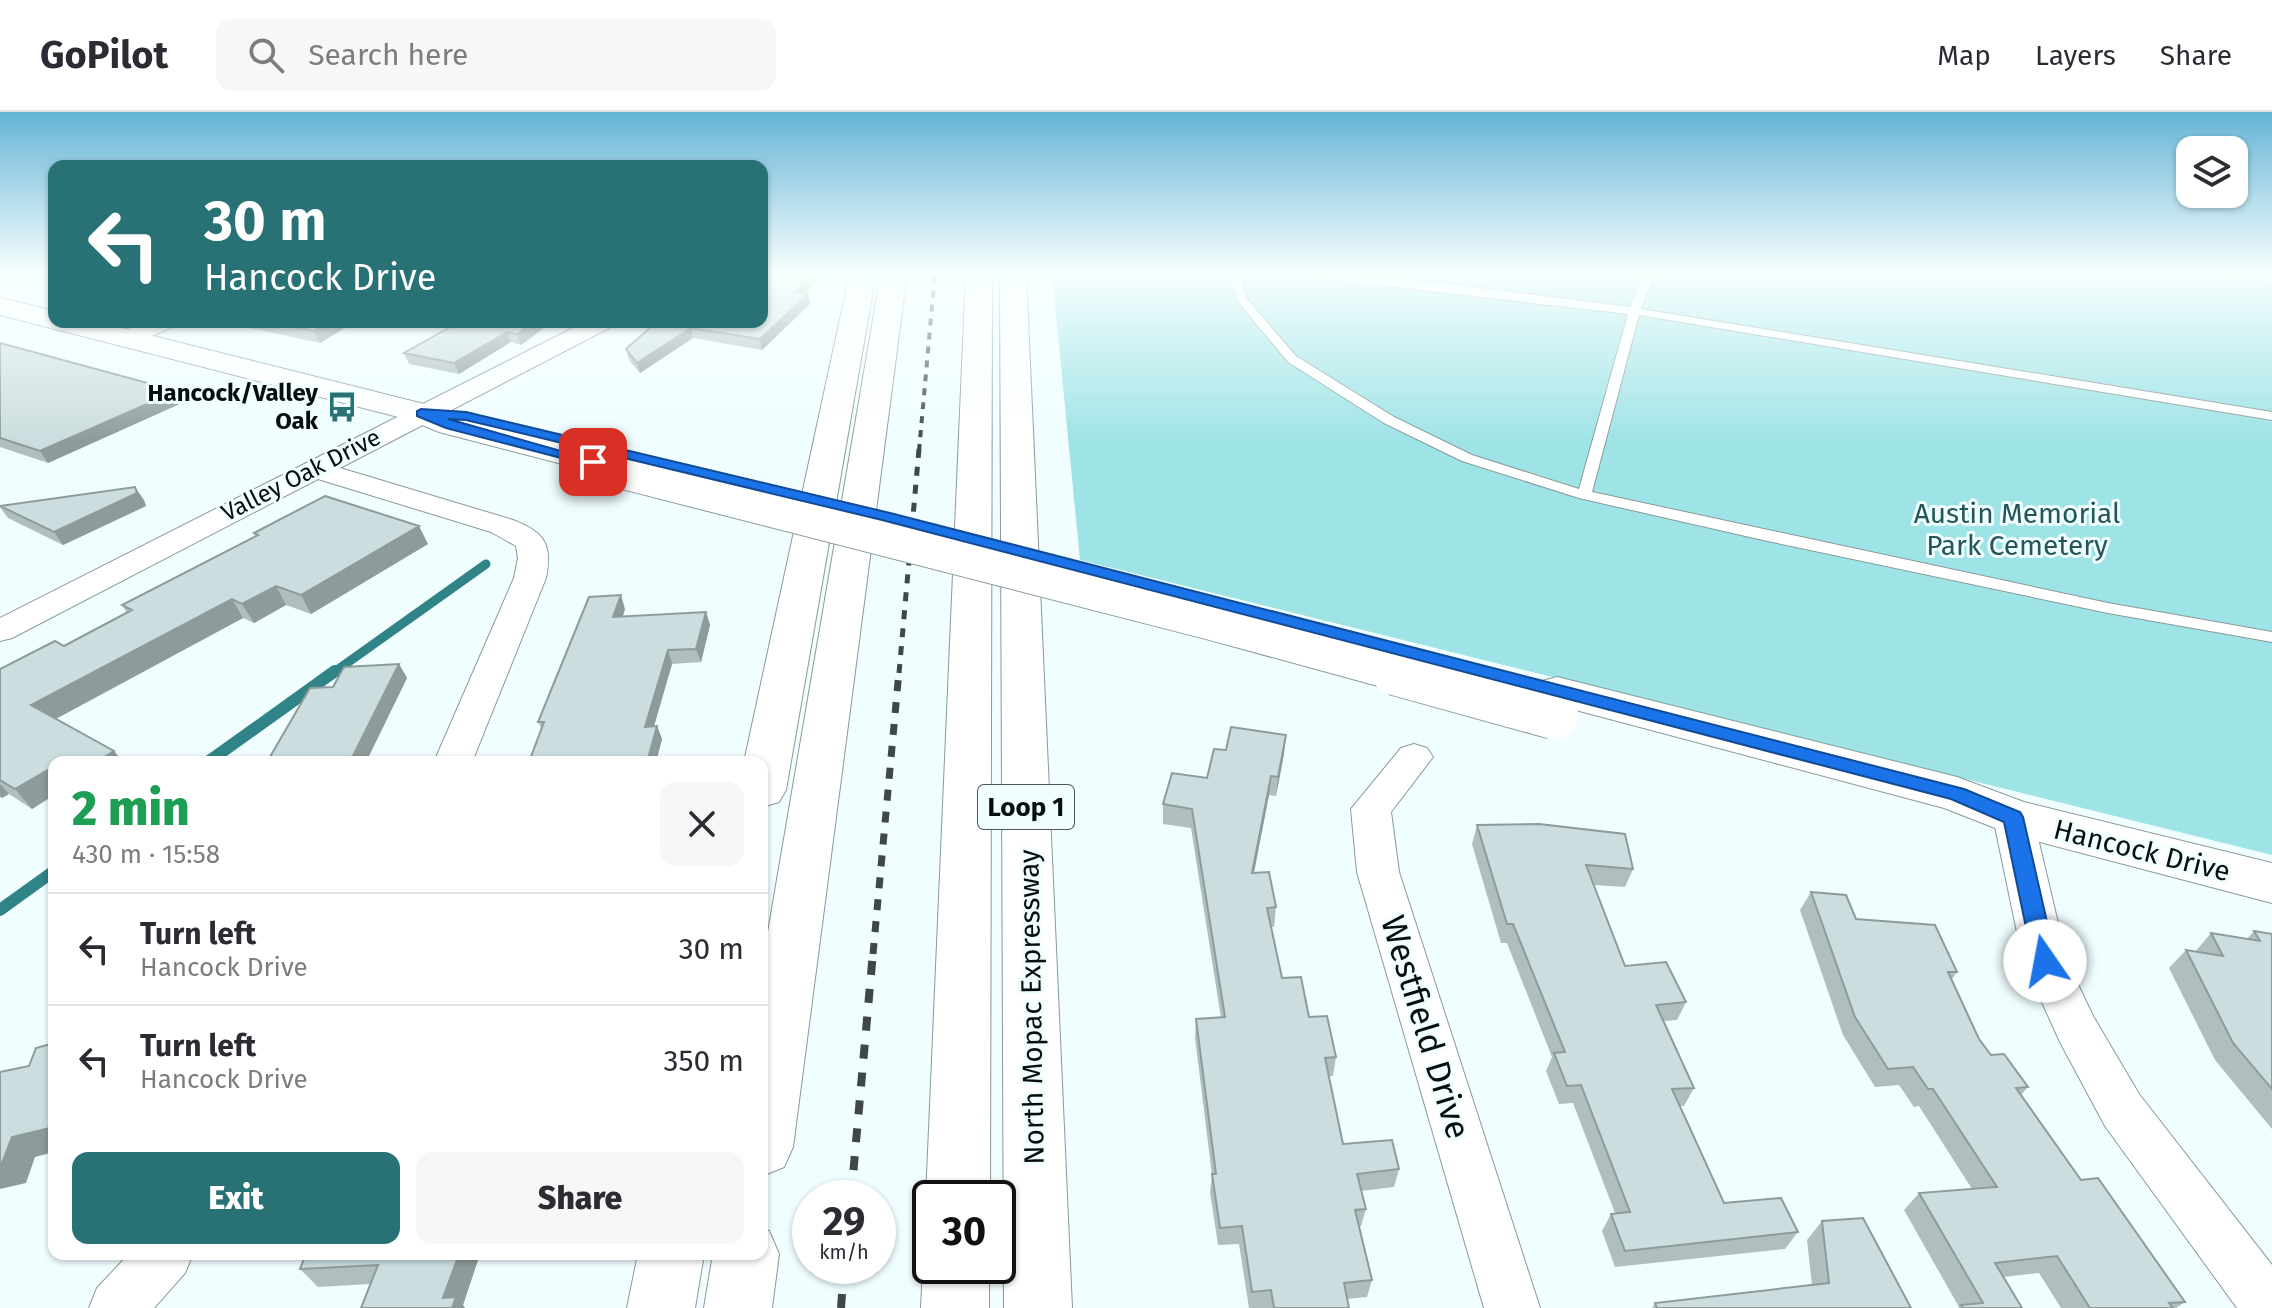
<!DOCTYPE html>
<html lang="en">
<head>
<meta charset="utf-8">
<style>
	body { margin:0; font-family:"Fira Sans",sans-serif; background:#f7f7f7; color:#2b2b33; height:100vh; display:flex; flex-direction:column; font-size:30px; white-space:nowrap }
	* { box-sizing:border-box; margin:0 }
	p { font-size:26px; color:#7c7c81 }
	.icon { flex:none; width:44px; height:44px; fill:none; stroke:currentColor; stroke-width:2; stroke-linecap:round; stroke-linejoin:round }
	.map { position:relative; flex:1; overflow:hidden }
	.sheet { position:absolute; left:48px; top:644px; width:720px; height:504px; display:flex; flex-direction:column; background:#fff; border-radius:16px; box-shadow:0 2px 6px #0004 }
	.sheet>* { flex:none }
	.top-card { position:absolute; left:48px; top:48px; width:720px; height:168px; border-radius:16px; box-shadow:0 2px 6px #0004; background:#287276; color:#fff; overflow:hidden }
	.tools { position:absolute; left:2176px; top:24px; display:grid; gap:16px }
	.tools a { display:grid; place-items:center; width:72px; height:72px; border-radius:16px; background:#fff; box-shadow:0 2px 6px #0004; font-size:40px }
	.speed { position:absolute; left:792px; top:1068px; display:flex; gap:16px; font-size:40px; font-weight:700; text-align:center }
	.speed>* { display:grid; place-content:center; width:104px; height:104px; border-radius:50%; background:#fff; box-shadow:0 2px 6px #0004; line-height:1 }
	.speed small { font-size:20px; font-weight:400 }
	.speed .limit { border:4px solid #111; border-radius:12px; background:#fff; color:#111 }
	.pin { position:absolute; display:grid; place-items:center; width:68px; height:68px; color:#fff; margin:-34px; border-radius:16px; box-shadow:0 4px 12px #0006 }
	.me { position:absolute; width:88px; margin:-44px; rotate:348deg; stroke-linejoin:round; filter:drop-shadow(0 0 6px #0008) }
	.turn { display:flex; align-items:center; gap:28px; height:168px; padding:0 24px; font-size:36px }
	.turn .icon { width:104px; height:104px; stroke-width:2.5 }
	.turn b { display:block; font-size:56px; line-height:68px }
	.round { display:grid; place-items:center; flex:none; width:84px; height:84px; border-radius:16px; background:#f7f7f7 }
	.overview { display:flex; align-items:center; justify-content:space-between; height:136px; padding:0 24px }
	h1 { font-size:48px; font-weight:800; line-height:60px; color:#1e9e55 }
	.button { display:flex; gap:16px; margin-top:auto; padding:16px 24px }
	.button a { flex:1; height:92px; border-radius:16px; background:#287276; color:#fff; font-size:32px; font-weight:800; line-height:92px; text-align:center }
	.button a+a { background:#f7f7f7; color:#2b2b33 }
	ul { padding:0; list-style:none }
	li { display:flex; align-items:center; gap:24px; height:112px; padding:0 24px; border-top:2px solid #e1e1e2 }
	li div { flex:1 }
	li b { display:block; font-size:30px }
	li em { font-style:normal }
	header { display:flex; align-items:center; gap:48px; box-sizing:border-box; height:112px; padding:0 40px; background:#fff; border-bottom:2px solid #e1e1e2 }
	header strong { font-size:38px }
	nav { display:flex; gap:44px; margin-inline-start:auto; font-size:28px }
	.search { width:560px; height:72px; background:#f7f7f7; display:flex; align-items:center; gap:20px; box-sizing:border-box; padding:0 28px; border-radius:16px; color:#7c7c81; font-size:30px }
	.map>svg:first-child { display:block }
</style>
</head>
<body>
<header>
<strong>GoPilot</strong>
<div class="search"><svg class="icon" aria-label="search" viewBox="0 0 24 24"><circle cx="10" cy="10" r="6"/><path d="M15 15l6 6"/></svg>Search here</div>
<nav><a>Map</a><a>Layers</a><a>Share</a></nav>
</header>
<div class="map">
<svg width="2272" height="1196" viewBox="0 0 2272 1196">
	<rect width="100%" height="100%" fill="#f0feff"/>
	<!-- green -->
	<path fill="#9ee3e6" d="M 1052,161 L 2272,161 L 2272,743 L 1080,448 Z"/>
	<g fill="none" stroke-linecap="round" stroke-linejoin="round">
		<!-- stream-far1 -->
		<path stroke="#308386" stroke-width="9" d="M 333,561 L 486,452"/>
		<!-- stream -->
		<path stroke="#308386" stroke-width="12" d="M 208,650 L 335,559
			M 0,798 L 54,759"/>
		<!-- service casing -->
		<g stroke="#899a9a" stroke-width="2">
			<path id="service" d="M 1227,161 L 1238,161 L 1248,188 L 1296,244 L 1394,305 L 1472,343 L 1579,377 L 1628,202 L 1273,161 C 1392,161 1512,181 1630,195 L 1644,161 L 1655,161 L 1641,197 L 2272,300 L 2272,308 L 1639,203 L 1592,380 L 2108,491 L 2272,520 L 2272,530 L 2108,501 L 1763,428 L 1579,386 L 1462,349 L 1384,311 L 1288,250 L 1239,191 Z
				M 2216,161 L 2272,165 L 2272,171 L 2221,164 Z"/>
		</g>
		<!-- minor casing -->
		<g stroke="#899a9a" stroke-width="2">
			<path id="minor" d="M 145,210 L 177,210 L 173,215 L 135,231 L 119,231 L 115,226 L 119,221 Z
				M 585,210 L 615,210 L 611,215 L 340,356 L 513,408 C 544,420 553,432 546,466 L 472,650 L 434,650 L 514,466 L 518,446 L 516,434 L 491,420 L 318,367 L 12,526 L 0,529 L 0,506 Z
				M 1414,632 L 1427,636 L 1433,645 L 1391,700 L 1399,760 L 1540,1196 L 1484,1196 L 1357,760 L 1351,697 L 1401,636 Z
				M 2013,691 L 2027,695 L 2033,705 L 2067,849 L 2093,904 L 2139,982 L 2272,1153 L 2272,1196 L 2237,1196 L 2105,1014 L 2061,932 L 2023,849 L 1993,705 L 1999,695 Z
				M 129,1142 L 193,1142 L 185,1161 L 154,1196 L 89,1196 L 97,1176 Z"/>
		</g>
		<!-- tertiary casing -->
		<g stroke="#899a9a" stroke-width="2">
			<path id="tertiary" d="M 0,186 L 54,199 L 54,210 L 97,210 L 432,294 L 463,306 L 605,343 L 610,350 L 605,357 L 593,360 L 439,320 L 410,308 L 0,203 Z
				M 1557,565 L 1957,665 L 2024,690 L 2272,751 L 2272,791 L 2013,723 L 1944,696 L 1542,589 L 1535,579 L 1542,569 Z"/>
		</g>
		<!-- motorway casing -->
		<g stroke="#899a9a" stroke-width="2">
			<path id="motorway" d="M 850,161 L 876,161 L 786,678 L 779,690 L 762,695 L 762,650 L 744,650 Z
				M 881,161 L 907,161 L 793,1035 L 784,1055 L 762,1064 L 762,855 Z
				M 966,161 L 992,161 L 990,1086 L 930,1086 L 930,1095 L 926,1086 Z
				M 1000,161 L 1026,161 L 1072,1196 L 1004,1196 Z
				M 762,1116 L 769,1119 L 779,1142 L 772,1196 L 704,1196 L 713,1142 L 762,1142 Z
				M 930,1137 L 930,1154 L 989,1154 L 989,1196 L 921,1196 L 923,1154 Z
				M 638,1142 L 704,1142 L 695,1196 L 627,1196 Z"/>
		</g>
		<!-- service -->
		<use href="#service" fill="#fff" fill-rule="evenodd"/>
		<!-- minor -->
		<use href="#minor" fill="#fff" fill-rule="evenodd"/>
		<!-- tertiary -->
		<use href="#tertiary" fill="#fff" fill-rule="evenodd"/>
		<!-- motorway -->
		<use href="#motorway" fill="#fff" fill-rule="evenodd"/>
		<!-- rail-far3 -->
		<path stroke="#3f4748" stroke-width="4" stroke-dasharray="7 7" stroke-linecap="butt" d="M 919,339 L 935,161"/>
		<!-- rail-far2 -->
		<path stroke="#3f4748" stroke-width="5" stroke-dasharray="9 9" stroke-linecap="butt" d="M 899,561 L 919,337"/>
		<!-- rail-far1 -->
		<path stroke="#3f4748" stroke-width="7" stroke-dasharray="11 11" stroke-linecap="butt" d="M 873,842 L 899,559"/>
		<!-- rail -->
		<path stroke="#3f4748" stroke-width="8" stroke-dasharray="14 14" stroke-linecap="butt" d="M 851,1086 L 873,840
			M 841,1196 L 844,1154"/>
		<!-- tertiary-bridge-far1 casing -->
		<g stroke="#899a9a" stroke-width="40" stroke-linecap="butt">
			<path id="tertiary-bridge-far1" d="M 593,350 L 1212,509 L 1402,561"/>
		</g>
		<!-- tertiary-bridge casing -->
		<g stroke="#899a9a" stroke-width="50" stroke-linecap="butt">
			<path id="tertiary-bridge" d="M 1395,559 L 1554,603"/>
		</g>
		<!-- tertiary-bridge-far1 -->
		<use href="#tertiary-bridge-far1" stroke="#fff" stroke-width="38"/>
		<!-- tertiary-bridge -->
		<use href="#tertiary-bridge" stroke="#fff" stroke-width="48"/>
	</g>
	<!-- wall -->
	<path fill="#afbebf" d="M 821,164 L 805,181 L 808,182 L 810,192 L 762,238 L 693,226 L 640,261 L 629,248 L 626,237 Z
		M 222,210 L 352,210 L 353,211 L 320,231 Z
		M 459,210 L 552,210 L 521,233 L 511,230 L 459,262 L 409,252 L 404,241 Z
		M 0,231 L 184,290 L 48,351 L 0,335 Z
		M 144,388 L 146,394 L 63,433 L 8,406 L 0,395 L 0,393 Z
		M 254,421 L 428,432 L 311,502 L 286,493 L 254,511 L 243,506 L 56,607 L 114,639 L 123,650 L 54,650 L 54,683 L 32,697 L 9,682 L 2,686 L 0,685 L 0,557 L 64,534 L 127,501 L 122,493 L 256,424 Z
		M 625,497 L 623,504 L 706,500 L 710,513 L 701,550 L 672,552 L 654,614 L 657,614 L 662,627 L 656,650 L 529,650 L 542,617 L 538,610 Z
		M 399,552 L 407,566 L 366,650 L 267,650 L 333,575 Z
		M 1226,638 L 1284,642 L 1276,684 L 1269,683 L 1254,761 L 1276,795 L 1274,815 L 1271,815 L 1282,866 L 1336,945 L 1333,964 L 1329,964 L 1343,1032 L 1399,1057 L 1394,1075 L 1361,1079 L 1366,1097 L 1361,1114 L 1359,1115 L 1372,1168 L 1367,1185 L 1347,1187 L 1349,1196 L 1249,1196 L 1239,1132 L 1218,1133 L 1210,1080 L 1212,1063 L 1195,926 L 1196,907 L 1221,906 L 1191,716 L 1163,712 L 1163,692 L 1207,666 Z
		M 1477,713 L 1633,757 L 1625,775 L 1594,773 L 1625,854 L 1686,890 L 1677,908 L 1664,909 L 1694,976 L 1684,994 L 1680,994 L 1724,1091 L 1798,1120 L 1785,1137 L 1615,1155 L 1602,1119 L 1611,1102 L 1615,1101 L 1573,991 L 1559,992 L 1546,959 L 1552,945 L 1507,831 L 1501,831 L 1472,732 Z
		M 1811,780 L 1856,807 L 1957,860 L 1952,867 L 1979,927 L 1991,943 L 2028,975 L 2021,983 L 2081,1068 L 2185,1190 L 2176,1196 L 2061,1196 L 2039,1161 L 2003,1165 L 2022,1196 L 1958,1196 L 1959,1195 L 1904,1098 L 1919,1081 L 1972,1077 L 1919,994 L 1914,995 L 1899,973 L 1875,975 L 1843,923 L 1800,798 Z
		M 2254,819 L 2272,822 L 2272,1017 L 2215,948 L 2169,856 L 2186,838 L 2195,840 L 2211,821 L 2247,827 Z
		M 1822,1109 L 1911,1196 L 1652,1196 L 1655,1191 L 1812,1173 L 1807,1128 Z
		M 306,1142 L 480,1142 L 463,1193 L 465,1196 L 361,1196 L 370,1172 L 318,1175 L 300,1157 Z"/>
	<!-- shaded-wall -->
	<path fill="#8e9b9b" d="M 813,161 L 821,161 L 821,164 L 797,190 L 795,180 Z
		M 808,182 L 810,192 L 762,238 L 760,227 Z
		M 329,210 L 352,210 L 353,211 L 320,231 L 314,219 Z
		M 534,210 L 552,210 L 521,233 L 517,222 Z
		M 691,216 L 693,226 L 640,261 L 637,251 Z
		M 507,220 L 511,230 L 459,262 L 454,251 Z
		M 177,279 L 184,290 L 48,351 L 40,339 Z
		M 135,375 L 144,388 L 146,394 L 63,433 L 54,420 Z
		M 419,414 L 428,432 L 311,502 L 301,483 Z
		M 276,474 L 286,493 L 254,511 L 242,492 Z
		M 621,483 L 625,497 L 618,518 L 613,505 Z
		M 232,487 L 243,506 L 46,612 L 31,593 Z
		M 706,500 L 710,513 L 701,550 L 696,537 Z
		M 668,538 L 672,552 L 650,628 L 645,615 Z
		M 399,552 L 407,566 L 366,650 L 354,650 L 352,646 Z
		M 657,614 L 662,627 L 656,650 L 647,650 Z
		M 1286,623 L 1284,642 L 1276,684 L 1278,665 Z
		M 114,639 L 123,650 L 96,650 Z
		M 48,658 L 54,665 L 54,683 L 32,697 L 15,677 Z
		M 1271,664 L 1269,683 L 1250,780 L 1252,761 Z
		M 0,672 L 9,682 L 2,686 L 0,684 Z
		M 54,1015 L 54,1040 L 35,1045 L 26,1071 L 0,1077 L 0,1052 L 12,1025 Z
		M 459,1142 L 480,1142 L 463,1193 L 465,1196 L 452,1196 L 443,1186 Z"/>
	<!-- building -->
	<path fill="#cbddde" stroke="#8e9b9b" stroke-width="2" d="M 762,161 L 813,161 L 795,180 L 808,182 L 760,227 L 691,216 L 637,251 L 626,237 L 657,210 L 762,210 Z
		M 272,210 L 329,210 L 314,219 Z
		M 459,210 L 534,210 L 517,222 L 507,220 L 454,251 L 404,241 Z
		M 0,231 L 177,279 L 40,339 L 0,326 Z
		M 135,375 L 137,381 L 54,420 L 0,394 Z
		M 325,384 L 419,414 L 301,483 L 276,474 L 242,492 L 232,487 L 31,593 L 114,639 L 96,650 L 54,650 L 54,661 L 48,658 L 15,677 L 0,668 L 0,557 L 55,529 L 64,534 L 132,498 L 122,493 L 258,423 L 254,421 Z
		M 621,483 L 613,505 L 706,500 L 696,537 L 668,538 L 645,615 L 657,614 L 647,650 L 529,650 L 544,610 L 538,610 L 589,485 Z
		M 399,552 L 352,646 L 330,648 L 328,650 L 267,650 L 310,576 L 333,575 L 344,555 Z
		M 1231,615 L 1286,623 L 1278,665 L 1271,664 L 1252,761 L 1269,760 L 1276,795 L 1267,796 L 1282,866 L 1301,865 L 1309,905 L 1327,904 L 1336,945 L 1325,946 L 1343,1032 L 1392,1028 L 1399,1057 L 1357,1062 L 1366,1097 L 1355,1098 L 1372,1168 L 1344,1171 L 1349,1196 L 1274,1196 L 1271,1178 L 1252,1180 L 1242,1114 L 1220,1116 L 1212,1062 L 1216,1062 L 1196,907 L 1225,905 L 1192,697 L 1163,692 L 1172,661 L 1207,666 L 1214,637 L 1226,638 Z
		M 1539,712 L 1625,722 L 1633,757 L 1586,753 L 1625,854 L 1666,850 L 1686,890 L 1656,893 L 1694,976 L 1672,977 L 1724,1091 L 1781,1086 L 1798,1120 L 1625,1139 L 1611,1102 L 1630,1100 L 1581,973 L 1567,974 L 1554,941 L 1565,940 L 1513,812 L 1507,812 L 1477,713 Z
		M 1811,780 L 1846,783 L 1856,807 L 1935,813 L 1957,860 L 1948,860 L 1979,927 L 1991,943 L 2004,942 L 2028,975 L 2016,976 L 2081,1068 L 2098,1066 L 2185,1190 L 2169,1191 L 2173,1196 L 2090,1196 L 2057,1144 L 1995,1151 L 2022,1196 L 1963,1196 L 1961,1193 L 1983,1191 L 1919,1081 L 1997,1075 L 1933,977 L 1928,977 L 1913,955 L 1888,957 L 1855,905 Z
		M 2254,819 L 2272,822 L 2272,977 L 2233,931 L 2186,838 L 2223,844 L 2211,821 L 2260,829 Z
		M 54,931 L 54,1015 L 12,1025 L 2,1051 L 0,1052 L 0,960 L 29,954 L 36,936 Z
		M 1863,1106 L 1911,1196 L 1657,1196 L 1655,1191 L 1829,1171 L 1822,1109 Z
		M 306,1142 L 459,1142 L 443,1186 L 456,1185 L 452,1196 L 361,1196 L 378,1153 L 300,1157 Z"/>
	<!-- sky -->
	<linearGradient id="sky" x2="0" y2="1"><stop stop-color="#65b4d6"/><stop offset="0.49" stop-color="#f8ffff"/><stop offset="1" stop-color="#f8ffff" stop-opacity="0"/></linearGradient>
	<rect width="2272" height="329" fill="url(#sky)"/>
	<!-- route -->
	<path fill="#1a73e8" stroke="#114b97" stroke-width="2" d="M 421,297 L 466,300 L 890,401 L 1964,677 L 2020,700 L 2023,705 L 2056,849 L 2052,856 L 2045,859 L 2037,856 L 2033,849 L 2004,710 L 1951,687 L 882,408 L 466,308 L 448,307 L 600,350 L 598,353 L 588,353 L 446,316 L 417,304 L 417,299 Z"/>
	<!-- icons -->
	<defs>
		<g id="bus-bare" transform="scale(2.4)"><path d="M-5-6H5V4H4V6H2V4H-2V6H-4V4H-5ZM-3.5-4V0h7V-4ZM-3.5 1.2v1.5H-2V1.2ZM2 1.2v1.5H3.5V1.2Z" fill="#287276" stroke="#f0feff" stroke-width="2.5" paint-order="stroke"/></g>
	</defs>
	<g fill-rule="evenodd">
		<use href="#bus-bare" x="342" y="295"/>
	</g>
	<g text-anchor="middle" stroke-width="6" stroke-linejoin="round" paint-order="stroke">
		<!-- far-poi labels -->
		<g font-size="24" font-weight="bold" fill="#080e0e" stroke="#f0feff" text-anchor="end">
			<text x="318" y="289">Hancock/Valley<tspan x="318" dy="28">Oak</tspan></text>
		</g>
		<!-- far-street labels -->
		<g font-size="24" fill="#080e0e" stroke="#f0feff">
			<text transform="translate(301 363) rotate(-27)" y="8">Valley Oak Drive</text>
		</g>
		<!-- shield labels -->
		<rect fill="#f0feff" stroke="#4e5656" stroke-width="2" x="978" y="673" width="96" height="44" rx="6"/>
		<g font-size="26" font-weight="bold" fill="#080e0e">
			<text x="1026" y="704">Loop 1</text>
		</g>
		<!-- park labels -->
		<g font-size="28" fill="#245558" stroke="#f0feff">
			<text x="2017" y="411">Austin Memorial<tspan x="2017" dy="32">Park Cemetery</tspan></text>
		</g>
		<!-- street labels -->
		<g font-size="28" fill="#080e0e" stroke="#f0feff">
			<text transform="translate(2142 738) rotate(14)" y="10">Hancock Drive</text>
			<text transform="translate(1031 895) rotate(-91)" y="10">North Mopac Expressway</text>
		</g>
		<!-- near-street labels -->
		<g font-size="34" fill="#080e0e" stroke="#f0feff">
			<text transform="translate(1426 915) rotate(73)" y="12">Westfield Drive</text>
		</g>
	</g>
</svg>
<div class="tools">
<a><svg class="icon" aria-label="layers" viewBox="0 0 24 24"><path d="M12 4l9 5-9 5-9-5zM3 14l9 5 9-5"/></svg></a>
</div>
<div class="speed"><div>29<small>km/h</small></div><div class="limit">30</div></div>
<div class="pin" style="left:593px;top:350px;background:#d93025"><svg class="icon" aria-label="arrive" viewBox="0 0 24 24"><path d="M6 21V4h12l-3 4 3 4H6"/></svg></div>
<svg class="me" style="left:2045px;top:849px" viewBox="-20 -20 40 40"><circle r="19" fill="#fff"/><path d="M0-13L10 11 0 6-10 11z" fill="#1a73e8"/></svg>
<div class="top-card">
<div class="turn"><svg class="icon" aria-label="left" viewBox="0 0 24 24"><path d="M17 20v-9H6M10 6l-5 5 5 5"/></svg><div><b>30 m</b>Hancock Drive</div></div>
</div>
<section class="sheet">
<div class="overview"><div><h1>2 min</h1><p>430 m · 15:58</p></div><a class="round"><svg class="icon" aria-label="close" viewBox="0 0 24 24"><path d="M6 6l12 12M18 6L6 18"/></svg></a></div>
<ul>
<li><svg class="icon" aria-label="left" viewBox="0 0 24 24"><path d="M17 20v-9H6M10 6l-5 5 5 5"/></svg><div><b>Turn left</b><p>Hancock Drive</p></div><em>30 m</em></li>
<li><svg class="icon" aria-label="left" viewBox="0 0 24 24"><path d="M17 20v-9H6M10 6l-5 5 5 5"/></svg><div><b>Turn left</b><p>Hancock Drive</p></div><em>350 m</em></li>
</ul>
<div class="button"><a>Exit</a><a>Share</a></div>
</section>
</div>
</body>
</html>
